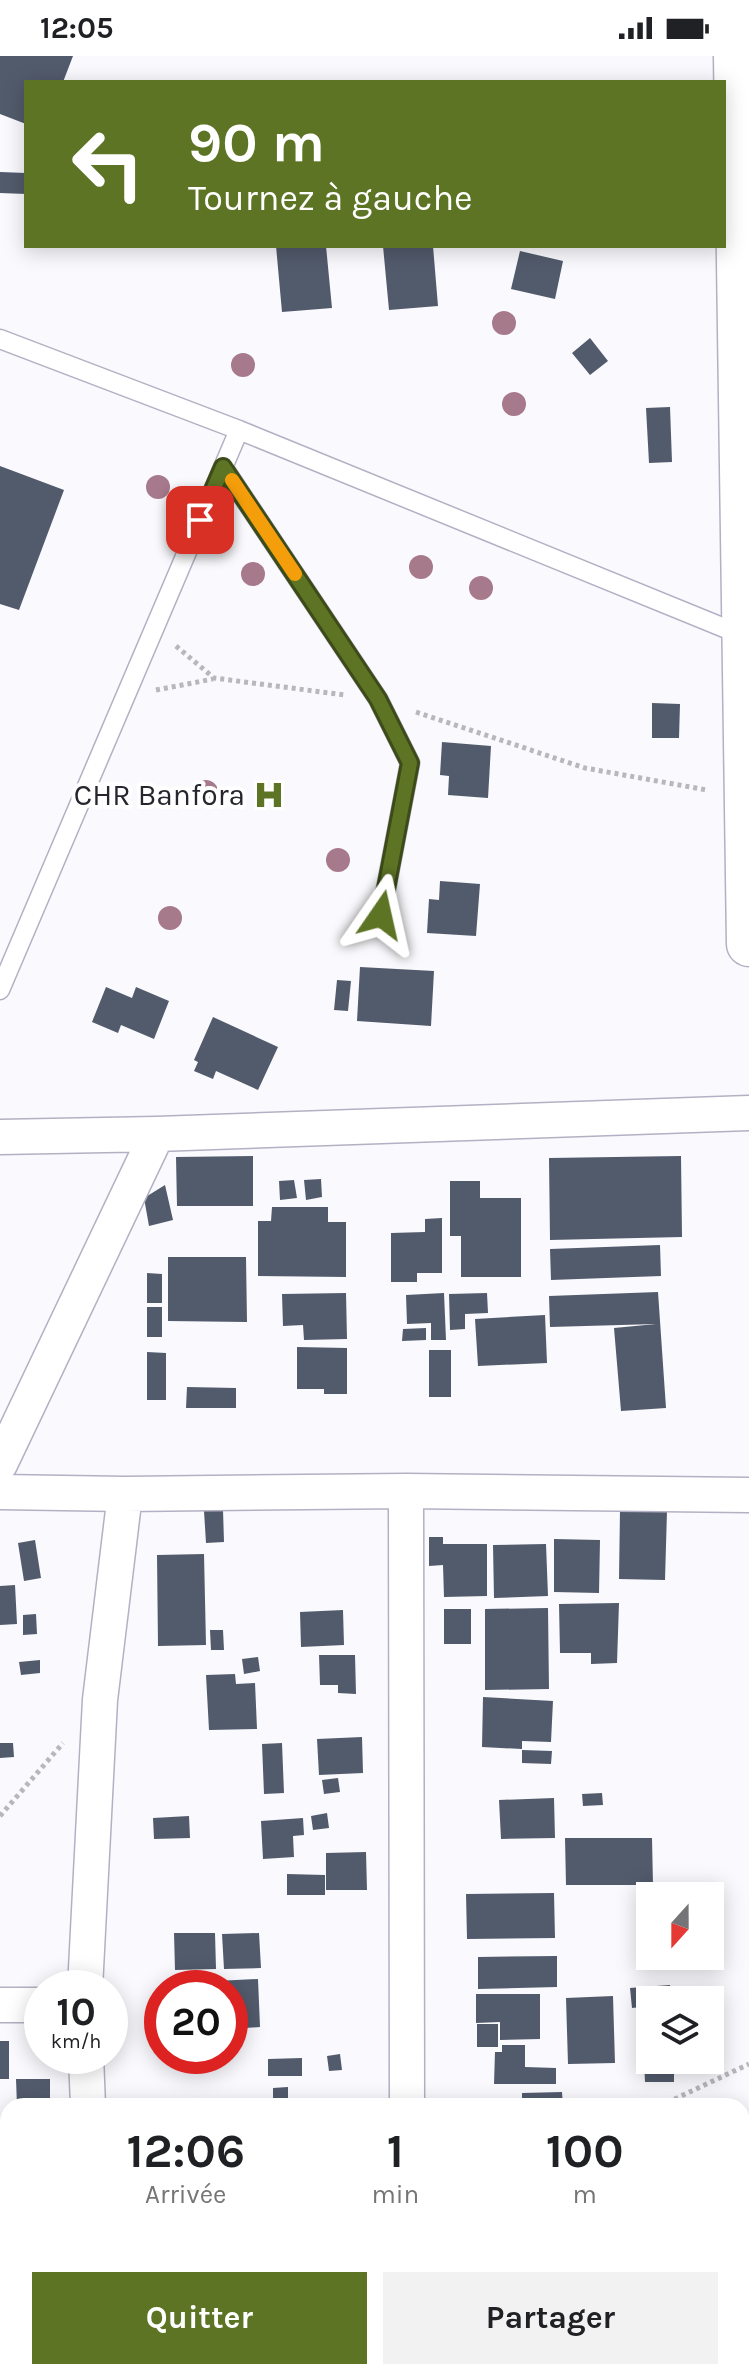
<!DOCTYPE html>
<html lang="fr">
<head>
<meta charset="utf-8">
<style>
	body { margin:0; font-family:Karla,sans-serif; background:#f2f2f2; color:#202124; height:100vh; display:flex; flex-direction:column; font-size:30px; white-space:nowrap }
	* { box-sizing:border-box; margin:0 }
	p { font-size:26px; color:#757577 }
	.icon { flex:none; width:44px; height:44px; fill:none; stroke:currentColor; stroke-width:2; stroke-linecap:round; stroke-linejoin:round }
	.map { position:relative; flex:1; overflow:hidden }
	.panel { position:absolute; left:0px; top:2042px; width:750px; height:282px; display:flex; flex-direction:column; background:#fff; border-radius:24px 24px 0 0; box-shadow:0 4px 20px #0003 }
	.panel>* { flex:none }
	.top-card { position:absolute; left:24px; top:24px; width:702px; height:168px; border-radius:0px; box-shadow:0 4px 20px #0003; background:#5d7425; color:#fff; overflow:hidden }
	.needle { width:52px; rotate:201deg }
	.buttons { position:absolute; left:636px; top:1826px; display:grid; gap:16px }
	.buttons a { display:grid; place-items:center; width:88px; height:88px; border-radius:0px; background:#fff; box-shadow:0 4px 20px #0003; font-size:40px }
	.speed { position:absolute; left:24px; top:1914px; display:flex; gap:16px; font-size:40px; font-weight:700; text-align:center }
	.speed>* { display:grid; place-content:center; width:104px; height:104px; border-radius:50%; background:#fff; box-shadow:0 4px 20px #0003; line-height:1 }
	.speed small { font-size:20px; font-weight:400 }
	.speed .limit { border:12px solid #d22; background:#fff; color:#111 }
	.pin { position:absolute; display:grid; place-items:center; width:68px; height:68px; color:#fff; margin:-34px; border-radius:16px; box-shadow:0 4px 12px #0006 }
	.me { position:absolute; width:88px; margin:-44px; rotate:11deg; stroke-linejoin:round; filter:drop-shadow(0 0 6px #0008) }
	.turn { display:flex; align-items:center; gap:28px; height:168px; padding:0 32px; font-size:36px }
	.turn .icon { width:104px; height:104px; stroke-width:2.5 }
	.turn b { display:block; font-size:56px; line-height:68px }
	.eta { display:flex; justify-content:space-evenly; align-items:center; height:136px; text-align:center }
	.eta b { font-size:48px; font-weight:700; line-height:56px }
	.button { display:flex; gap:16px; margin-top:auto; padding:16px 32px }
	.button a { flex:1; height:92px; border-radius:0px; background:#5d7425; color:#fff; font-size:32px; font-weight:700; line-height:92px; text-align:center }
	.button a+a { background:#f2f2f2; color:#202124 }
	.status { display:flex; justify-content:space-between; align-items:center; height:56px; padding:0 40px; background:#fff; direction:ltr }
	.status svg { height:22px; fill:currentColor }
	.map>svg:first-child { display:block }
</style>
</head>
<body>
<div class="status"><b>12:05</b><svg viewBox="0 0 49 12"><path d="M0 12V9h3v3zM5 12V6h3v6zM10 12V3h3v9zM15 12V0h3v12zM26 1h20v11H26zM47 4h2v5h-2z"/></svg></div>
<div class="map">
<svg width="749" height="2323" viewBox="0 0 749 2323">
	<rect width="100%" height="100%" fill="#faf9fd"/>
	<!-- building -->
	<path fill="#525b6c" d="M 0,0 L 73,0 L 63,26 L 26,26 L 26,68 L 0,58 Z
		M 0,116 L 26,117 L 26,138 L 0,137 Z
		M 276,190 L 326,190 L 332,252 L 282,256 Z
		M 383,190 L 433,190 L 438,250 L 389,254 Z
		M 520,195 L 563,205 L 555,243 L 511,233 Z
		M 590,282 L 608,305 L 590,319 L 572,297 Z
		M 670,351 L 672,406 L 649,407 L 646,352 Z
		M 0,410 L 64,434 L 19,554 L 0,548 Z
		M 652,647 L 680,648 L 679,682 L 652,682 Z
		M 442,686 L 491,690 L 488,742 L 448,739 L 449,720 L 440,719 Z
		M 440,825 L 480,828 L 476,880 L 427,877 L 429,843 L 439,844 Z
		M 360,911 L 434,915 L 431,970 L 357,965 Z
		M 337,924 L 351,925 L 348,955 L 334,954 Z
		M 106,931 L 132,942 L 136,931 L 169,945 L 154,983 L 121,969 L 118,977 L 92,966 Z
		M 213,961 L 278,991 L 258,1034 L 216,1015 L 213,1023 L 194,1015 L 198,1006 L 194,1004 Z
		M 253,1100 L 253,1150 L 177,1150 L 176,1101 Z
		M 681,1100 L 682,1181 L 550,1184 L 549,1102 Z
		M 321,1123 L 322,1141 L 306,1144 L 304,1124 Z
		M 294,1124 L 297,1142 L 280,1144 L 279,1125 Z
		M 450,1125 L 480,1125 L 480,1142 L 521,1142 L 521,1221 L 461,1221 L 461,1180 L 450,1180 Z
		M 165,1129 L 173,1164 L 149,1170 L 144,1142 Z
		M 272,1151 L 328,1151 L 328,1166 L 346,1166 L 346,1221 L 258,1220 L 258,1165 L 271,1165 Z
		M 442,1162 L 442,1217 L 417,1217 L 417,1226 L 391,1226 L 391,1177 L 425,1176 L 425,1163 Z
		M 660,1189 L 661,1220 L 551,1224 L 550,1193 Z
		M 168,1201 L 246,1201 L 247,1266 L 168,1265 Z
		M 147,1217 L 162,1218 L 162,1247 L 147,1247 Z
		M 658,1236 L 666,1352 L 621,1355 L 614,1272 L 656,1268 L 550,1271 L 549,1240 Z
		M 346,1237 L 347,1283 L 304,1284 L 303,1269 L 283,1270 L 282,1238 Z
		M 444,1237 L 446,1284 L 431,1284 L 431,1267 L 407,1268 L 406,1239 Z
		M 487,1237 L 488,1257 L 465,1258 L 465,1273 L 450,1274 L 449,1238 Z
		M 147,1251 L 162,1251 L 162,1281 L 147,1281 Z
		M 545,1259 L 547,1307 L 478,1310 L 475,1263 Z
		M 426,1272 L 426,1284 L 402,1285 L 403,1273 Z
		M 297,1291 L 347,1292 L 347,1338 L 324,1338 L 324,1333 L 297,1333 Z
		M 429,1294 L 451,1294 L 451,1341 L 429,1341 Z
		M 147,1296 L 166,1297 L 166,1344 L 147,1344 Z
		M 187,1331 L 236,1332 L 236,1352 L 186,1352 Z
		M 223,1454 L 224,1486 L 206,1487 L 204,1455 Z
		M 620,1454 L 667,1455 L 665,1524 L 619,1523 Z
		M 429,1481 L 443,1481 L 443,1488 L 487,1488 L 487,1540 L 444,1541 L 443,1509 L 429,1510 Z
		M 554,1483 L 600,1484 L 599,1537 L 554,1536 Z
		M 35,1484 L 41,1522 L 24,1525 L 18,1487 Z
		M 546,1488 L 548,1540 L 494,1542 L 493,1489 Z
		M 204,1498 L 206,1589 L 158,1590 L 157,1499 Z
		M 15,1529 L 17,1568 L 0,1569 L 0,1530 Z
		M 619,1547 L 617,1607 L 591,1608 L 591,1597 L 560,1597 L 559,1548 Z
		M 548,1552 L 549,1633 L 485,1634 L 485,1553 Z
		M 444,1553 L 471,1553 L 471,1588 L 444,1588 Z
		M 343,1554 L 344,1589 L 301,1591 L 300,1556 Z
		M 36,1558 L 37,1578 L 23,1579 L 23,1559 Z
		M 210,1574 L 223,1574 L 224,1594 L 211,1594 Z
		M 319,1599 L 355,1599 L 356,1638 L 338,1637 L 338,1629 L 320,1629 Z
		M 258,1601 L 260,1615 L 244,1618 L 242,1603 Z
		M 40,1604 L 40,1617 L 21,1619 L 19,1606 Z
		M 235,1618 L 236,1628 L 255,1627 L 257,1673 L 209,1674 L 206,1619 Z
		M 483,1641 L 553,1645 L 551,1686 L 522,1685 L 522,1693 L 482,1691 Z
		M 362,1681 L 363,1717 L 319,1719 L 317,1683 Z
		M 0,1687 L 13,1687 L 14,1701 L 0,1702 Z
		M 282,1687 L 284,1737 L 264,1738 L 262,1688 Z
		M 522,1694 L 552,1695 L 551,1708 L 522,1707 Z
		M 338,1722 L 340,1736 L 324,1738 L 322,1724 Z
		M 602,1737 L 603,1749 L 583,1750 L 582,1738 Z
		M 554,1742 L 555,1782 L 501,1783 L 499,1744 Z
		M 327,1757 L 329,1772 L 313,1774 L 311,1760 Z
		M 189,1760 L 190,1782 L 154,1783 L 153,1762 Z
		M 303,1762 L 304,1779 L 293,1780 L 294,1801 L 263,1803 L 261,1765 Z
		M 565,1782 L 652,1782 L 653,1829 L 566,1829 Z
		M 366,1796 L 367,1834 L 326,1834 L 326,1797 Z
		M 287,1818 L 325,1819 L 325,1839 L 287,1839 Z
		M 554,1837 L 555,1882 L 467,1883 L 466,1838 Z
		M 174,1877 L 215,1877 L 216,1913 L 175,1914 Z
		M 259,1877 L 261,1912 L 224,1913 L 222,1878 Z
		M 557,1900 L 557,1931 L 478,1933 L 478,1901 Z
		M 258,1923 L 260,1971 L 230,1973 L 230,1932 L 197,1932 L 196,1926 Z
		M 670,1929 L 672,1944 L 650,1944 L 650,1950 L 632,1952 L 630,1932 Z
		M 476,1938 L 540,1938 L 540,1983 L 500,1984 L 500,1966 L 476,1967 Z
		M 613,1940 L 615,2007 L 568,2008 L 566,1942 Z
		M 477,1968 L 498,1968 L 498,1991 L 477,1991 Z
		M 643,1983 L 650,1983 L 650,2004 L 674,2004 L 674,2026 L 645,2026 Z
		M 0,1985 L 9,1985 L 9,2023 L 0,2023 Z
		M 502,1989 L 525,1989 L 525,2011 L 556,2012 L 556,2028 L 494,2028 L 495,1996 L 502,1996 Z
		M 340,1998 L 342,2014 L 329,2015 L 327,2000 Z
		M 302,2002 L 302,2020 L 268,2020 L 268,2003 Z
		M 16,2023 L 50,2023 L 50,2050 L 17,2050 Z
		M 288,2031 L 288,2050 L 273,2050 L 273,2032 Z
		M 562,2036 L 563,2050 L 522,2050 L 522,2037 Z
		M 0,2152 L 8,2152 L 8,2231 L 0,2231 Z
		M 258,2316 L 303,2316 L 303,2323 L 258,2323 Z
		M 479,2316 L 502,2316 L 502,2323 L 478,2323 Z
		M 556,2316 L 579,2316 L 579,2323 L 555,2323 Z
		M 587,2316 L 654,2316 L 654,2323 L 588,2323 Z"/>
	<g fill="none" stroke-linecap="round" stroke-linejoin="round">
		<!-- lane casing -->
		<g stroke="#b4b0c4" stroke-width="21">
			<path id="lane" d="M 0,283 L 239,374 L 744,580
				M 223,411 L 378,643 L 410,707 L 381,859
				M 0,934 L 239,374"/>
		</g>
		<!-- street casing -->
		<g stroke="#b4b0c4" stroke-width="37">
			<path id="street" d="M 0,1081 L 157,1078 L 749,1057
				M 0,1408 L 157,1078
				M 406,1435 L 407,2050
				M 0,1436 L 125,1438 L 406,1435 L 749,1439
				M 85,1932 L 100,1644 L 125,1438
				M 0,1949 L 42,1949
				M 86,2000 L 88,2050
				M 742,2265 L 749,2265
				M 0,2268 L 8,2268
				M 96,2323 L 96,2316"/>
		</g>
		<!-- secondary casing -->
		<g stroke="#b4b0c4" stroke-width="47">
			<path id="secondary" d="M 736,0 L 749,888"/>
		</g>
		<!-- path -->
		<path stroke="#b8b7bc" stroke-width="5" stroke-dasharray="4 4" stroke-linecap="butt" d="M 176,590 L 214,622 L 345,639
			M 156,634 L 213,623
			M 416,656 L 585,712 L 707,734
			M 0,1760 L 63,1687
			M 660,2050 L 749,2008"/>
		<!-- lane -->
		<use href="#lane" stroke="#fff" stroke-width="18"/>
		<!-- street -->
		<use href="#street" stroke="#fff" stroke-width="34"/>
		<!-- secondary -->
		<use href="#secondary" stroke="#fff" stroke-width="44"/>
	</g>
	<!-- trees -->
	<g fill="#a77a8b">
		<circle cx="504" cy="267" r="12"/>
		<circle cx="243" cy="309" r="12"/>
		<circle cx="514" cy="348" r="12"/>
		<circle cx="158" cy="431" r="12"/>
		<circle cx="421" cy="511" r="12"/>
		<circle cx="253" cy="518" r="12"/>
		<circle cx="481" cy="532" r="12"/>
		<circle cx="206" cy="736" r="12"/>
		<circle cx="338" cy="804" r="12"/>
		<circle cx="170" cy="862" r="12"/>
	</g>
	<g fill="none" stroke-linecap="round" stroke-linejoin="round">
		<!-- route casing -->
		<g stroke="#3c4b18" stroke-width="20">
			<path id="route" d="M 200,464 L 223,411 L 378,643 L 410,707 L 381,859"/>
		</g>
		<!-- route -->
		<use href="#route" stroke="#5d7425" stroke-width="14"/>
		<!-- slow -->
		<path stroke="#f59e0b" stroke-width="14" d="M 232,424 L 295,518"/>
	</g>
	<!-- icons -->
	<defs>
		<g id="hospital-bare" transform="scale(2.4)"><path d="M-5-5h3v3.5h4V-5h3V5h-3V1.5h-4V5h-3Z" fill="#5d7425" stroke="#fff" stroke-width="2.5" paint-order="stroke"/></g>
	</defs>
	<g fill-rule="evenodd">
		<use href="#hospital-bare" x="269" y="739"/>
	</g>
	<g text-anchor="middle" stroke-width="8" stroke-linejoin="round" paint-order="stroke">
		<!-- poi labels -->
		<g font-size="30" fill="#27252d" stroke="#fff" text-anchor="end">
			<text x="245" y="749">CHR Banfora</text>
		</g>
	</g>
</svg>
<div class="buttons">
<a><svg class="needle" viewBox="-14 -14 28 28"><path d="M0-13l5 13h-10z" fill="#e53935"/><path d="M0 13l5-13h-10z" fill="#757577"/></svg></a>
<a><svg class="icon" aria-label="layers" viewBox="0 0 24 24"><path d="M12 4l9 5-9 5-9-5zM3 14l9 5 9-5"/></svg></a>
</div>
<div class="speed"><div>10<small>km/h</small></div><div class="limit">20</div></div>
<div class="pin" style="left:200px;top:464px;background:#d93025"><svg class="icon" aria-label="arrive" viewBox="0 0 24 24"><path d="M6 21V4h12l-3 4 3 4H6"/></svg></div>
<svg class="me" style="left:381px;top:859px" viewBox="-20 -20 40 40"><path d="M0-17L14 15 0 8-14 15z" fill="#5d7425" stroke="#fff" stroke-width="4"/></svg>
<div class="top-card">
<div class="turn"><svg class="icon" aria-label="left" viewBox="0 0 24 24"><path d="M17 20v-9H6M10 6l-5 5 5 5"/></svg><div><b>90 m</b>Tournez à gauche</div></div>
</div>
<section class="panel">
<div class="eta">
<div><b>12:06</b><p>Arrivée</p></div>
<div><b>1</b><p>min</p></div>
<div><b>100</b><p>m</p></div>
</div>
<div class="button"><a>Quitter</a><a>Partager</a></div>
</section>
</div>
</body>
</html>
